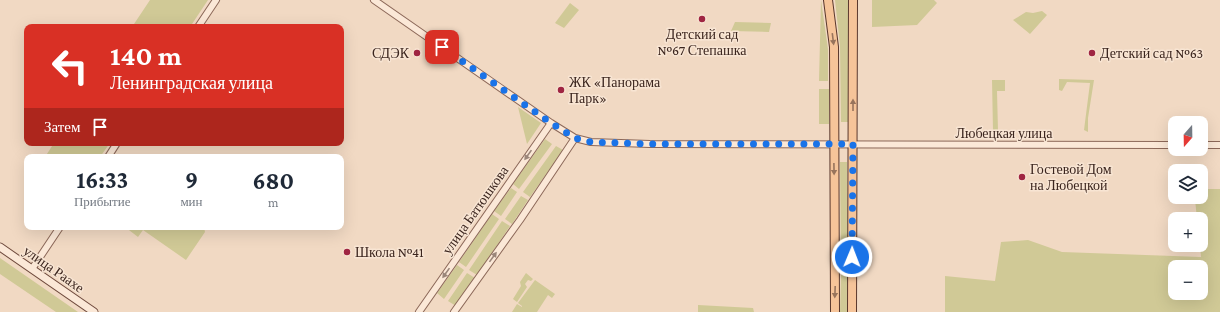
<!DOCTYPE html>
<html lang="ru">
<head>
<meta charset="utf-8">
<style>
	body { margin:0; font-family:"Crimson Pro",serif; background:#f6f6f7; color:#1f2937; height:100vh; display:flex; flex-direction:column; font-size:15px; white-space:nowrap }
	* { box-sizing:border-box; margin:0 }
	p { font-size:13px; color:#747a83 }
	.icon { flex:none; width:22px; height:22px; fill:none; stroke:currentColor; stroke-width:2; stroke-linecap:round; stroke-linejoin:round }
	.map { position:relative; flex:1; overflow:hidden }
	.details { position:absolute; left:24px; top:154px; width:320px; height:76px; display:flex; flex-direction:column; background:#fff; border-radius:8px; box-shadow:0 4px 16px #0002 }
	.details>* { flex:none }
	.banner { position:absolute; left:24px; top:24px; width:320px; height:122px; border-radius:8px; box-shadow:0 4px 16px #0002; background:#d93025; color:#fff; overflow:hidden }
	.needle { width:26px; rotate:200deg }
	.controls { position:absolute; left:1168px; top:116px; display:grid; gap:8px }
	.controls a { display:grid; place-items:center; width:40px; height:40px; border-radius:8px; background:#fff; box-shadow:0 4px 16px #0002; font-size:20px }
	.pin { position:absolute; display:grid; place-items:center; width:34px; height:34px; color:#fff; margin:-17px; border-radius:8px; box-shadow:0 2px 6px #0006 }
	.me { position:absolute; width:44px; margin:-22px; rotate:1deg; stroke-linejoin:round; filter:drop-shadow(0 0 3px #0008) }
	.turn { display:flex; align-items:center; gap:14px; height:84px; padding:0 20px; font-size:18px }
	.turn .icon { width:52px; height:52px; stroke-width:2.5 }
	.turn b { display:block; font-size:28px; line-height:34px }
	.then { display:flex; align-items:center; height:38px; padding:0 20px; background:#0003; gap:8px; font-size:15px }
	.eta { display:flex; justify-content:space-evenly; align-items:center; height:68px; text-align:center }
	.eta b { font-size:24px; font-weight:700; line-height:28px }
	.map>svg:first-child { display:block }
</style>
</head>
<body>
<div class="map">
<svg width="1220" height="312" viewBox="0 0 1220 312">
	<rect width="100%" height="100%" fill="#f1d9c3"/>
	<!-- green -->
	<path fill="#d0c996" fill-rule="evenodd" d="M 150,0 L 208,0 L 190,27 L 132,27 Z
		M 821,0 L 828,49 L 828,81 L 819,81 Z
		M 835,0 L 848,0 L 849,122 L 841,122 L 840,46 Z
		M 872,0 L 934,0 L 937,3 L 917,25 L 872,27 Z
		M 570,3 L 579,10 L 564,28 L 555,23 Z
		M 1042,11 L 1047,15 L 1030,34 L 1013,20 L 1026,12 L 1033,13 Z
		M 735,22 L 771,23 L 769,32 L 731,31 Z
		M 1059,79 L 1094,80 L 1088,118 L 1088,132 L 1084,130 L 1090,83 L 1067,82 L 1062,91 L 1059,90 Z
		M 992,80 L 1005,80 L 1005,91 L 997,91 L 998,131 L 993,131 Z
		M 819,89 L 829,89 L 829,124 L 819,124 Z
		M 518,107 L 541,123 L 527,144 Z
		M 545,139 L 552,144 L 519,189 L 513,184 Z
		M 54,143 L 110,143 L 100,157 L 45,157 Z
		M 556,146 L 563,150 L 530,197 L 523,192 Z
		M 840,162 L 847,162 L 848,266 L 841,266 Z
		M 511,188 L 517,192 L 501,216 L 494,211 Z
		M 1206,189 L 1220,189 L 1220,312 L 945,312 L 945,276 L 995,281 L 1001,242 L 1028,240 L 1062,252 L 1201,257 L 1200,245 L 1201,245 L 1201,219 L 1197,219 L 1195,199 L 1198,197 L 1201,197 L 1201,194 ZM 1175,267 L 1201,267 L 1201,293 L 1175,293 Z
		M 521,196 L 528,200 L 512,224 L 505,219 Z
		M 492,214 L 499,219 L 466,267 L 459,262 Z
		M 502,221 L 510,226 L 477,275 L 469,270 Z
		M 125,227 L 204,227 L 205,232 L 186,260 L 143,230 L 138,237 Z
		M 0,258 L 78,312 L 56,312 L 0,274 Z
		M 457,265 L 464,270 L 444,299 L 437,293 Z
		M 467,273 L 475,278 L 456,306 L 448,301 Z
		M 526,273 L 533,279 L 531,281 L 528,280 L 525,284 L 527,287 L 517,302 L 513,299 L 521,286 L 520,282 Z
		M 843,273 L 846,274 L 848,275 L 848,312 L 840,312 L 841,275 Z
		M 535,280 L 555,294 L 552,298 L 548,295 L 537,312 L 512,312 L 517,304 L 522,307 L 522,306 L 518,303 Z
		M 698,305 L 753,308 L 754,312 L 698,312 Z"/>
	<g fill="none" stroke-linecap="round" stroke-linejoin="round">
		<!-- tertiary casing -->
		<g stroke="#8c6859" stroke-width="8">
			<path id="tertiary" d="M 374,0 L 551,123 L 575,138 L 591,142 L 650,144 L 1175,145
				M 198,27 L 216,0
				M 1201,145 L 1220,145
				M 108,157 L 117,143
				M 32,269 L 60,227
				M 419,312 L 551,123
				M 454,312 L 520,220 L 575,138"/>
		</g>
		<!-- secondary casing -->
		<g stroke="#6e493c" stroke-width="9">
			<path id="secondary" d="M 0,247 L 94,312"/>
		</g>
		<!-- primary casing -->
		<g stroke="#5a382d" stroke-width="10">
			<path id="primary" d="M 828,0 L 834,47 L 835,312
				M 852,312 L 853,0"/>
		</g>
		<!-- tertiary -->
		<use href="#tertiary" stroke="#fbe8d7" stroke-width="6"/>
		<!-- secondary -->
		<use href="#secondary" stroke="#fbe8d7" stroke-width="7"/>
		<!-- primary -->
		<use href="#primary" stroke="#f6c499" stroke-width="8"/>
	</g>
	<!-- one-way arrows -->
	<defs><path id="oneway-solid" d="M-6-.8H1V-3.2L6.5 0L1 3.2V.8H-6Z"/></defs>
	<g fill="#98745c">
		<use href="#oneway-solid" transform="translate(833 39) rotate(83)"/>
		<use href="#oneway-solid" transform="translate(853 105) rotate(-90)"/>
		<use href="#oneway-solid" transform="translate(834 169) rotate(89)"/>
		<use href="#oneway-solid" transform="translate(835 292) rotate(92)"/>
	</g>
	<g fill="#9b867a">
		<use href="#oneway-solid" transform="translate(528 155) rotate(125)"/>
		<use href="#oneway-solid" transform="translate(493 257) rotate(-54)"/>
		<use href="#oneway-solid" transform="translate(446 273) rotate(125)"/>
	</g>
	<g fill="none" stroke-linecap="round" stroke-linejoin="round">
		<!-- route -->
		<path stroke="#1a73e8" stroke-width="7" stroke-dasharray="0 12.6" d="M 442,47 L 551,123 L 575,138 L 591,142 L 650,144 L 853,144 L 852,257"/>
	</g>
	<!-- markers -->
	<g fill="#9f2542" stroke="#f8e5d3" stroke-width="1.5">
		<circle cx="702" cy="19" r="4"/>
		<circle cx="417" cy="53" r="4"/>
		<circle cx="1092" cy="53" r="4"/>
		<circle cx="561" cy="90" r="4"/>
		<circle cx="1022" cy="177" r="4"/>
		<circle cx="347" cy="252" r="4"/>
	</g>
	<g text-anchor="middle" stroke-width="3" stroke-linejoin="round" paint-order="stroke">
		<!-- poi labels -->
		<g font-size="14" fill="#3b251e" stroke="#f8e5d3" text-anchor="start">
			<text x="702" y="39" text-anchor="middle">Детский сад<tspan x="702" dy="16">№67 Степашка</tspan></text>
			<text x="409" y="58" text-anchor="end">СДЭК</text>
			<text x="1100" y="58">Детский сад №63</text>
			<text x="569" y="87">ЖК «Панорама<tspan x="569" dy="16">Парк»</tspan></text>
			<text x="1030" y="174">Гостевой Дом<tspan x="1030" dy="16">на Любецкой</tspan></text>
			<text x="355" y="257">Школа №41</text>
		</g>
		<!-- street labels -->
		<g font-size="14" fill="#3b251e" stroke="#f8e5d3">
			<text x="1004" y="138">Любецкая улица</text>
			<text transform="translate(475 210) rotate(-55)" y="5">улица Батюшкова</text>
			<text transform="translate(54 269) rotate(35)" y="5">улица Раахе</text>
		</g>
	</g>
</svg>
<div class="controls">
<a><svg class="needle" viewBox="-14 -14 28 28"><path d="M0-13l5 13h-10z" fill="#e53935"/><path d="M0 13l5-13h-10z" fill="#747a83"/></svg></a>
<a><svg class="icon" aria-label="layers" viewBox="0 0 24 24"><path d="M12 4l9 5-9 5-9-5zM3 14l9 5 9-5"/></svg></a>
<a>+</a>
<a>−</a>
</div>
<div class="pin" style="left:442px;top:47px;background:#d93025"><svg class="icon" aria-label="arrive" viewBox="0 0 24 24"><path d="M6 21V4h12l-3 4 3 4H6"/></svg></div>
<svg class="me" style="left:852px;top:257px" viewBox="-20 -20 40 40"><circle r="17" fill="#1a73e8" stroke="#fff" stroke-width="3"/><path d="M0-11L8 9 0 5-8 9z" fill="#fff"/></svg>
<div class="banner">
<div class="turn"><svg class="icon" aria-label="left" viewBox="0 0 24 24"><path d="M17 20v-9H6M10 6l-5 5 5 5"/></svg><div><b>140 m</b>Ленинградская улица</div></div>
<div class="then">Затем<svg class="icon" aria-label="arrive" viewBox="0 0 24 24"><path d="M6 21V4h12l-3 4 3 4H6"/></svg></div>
</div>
<section class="details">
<div class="eta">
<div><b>16:33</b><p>Прибытие</p></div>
<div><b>9</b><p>мин</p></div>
<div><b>680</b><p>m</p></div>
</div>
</section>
</div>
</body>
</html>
